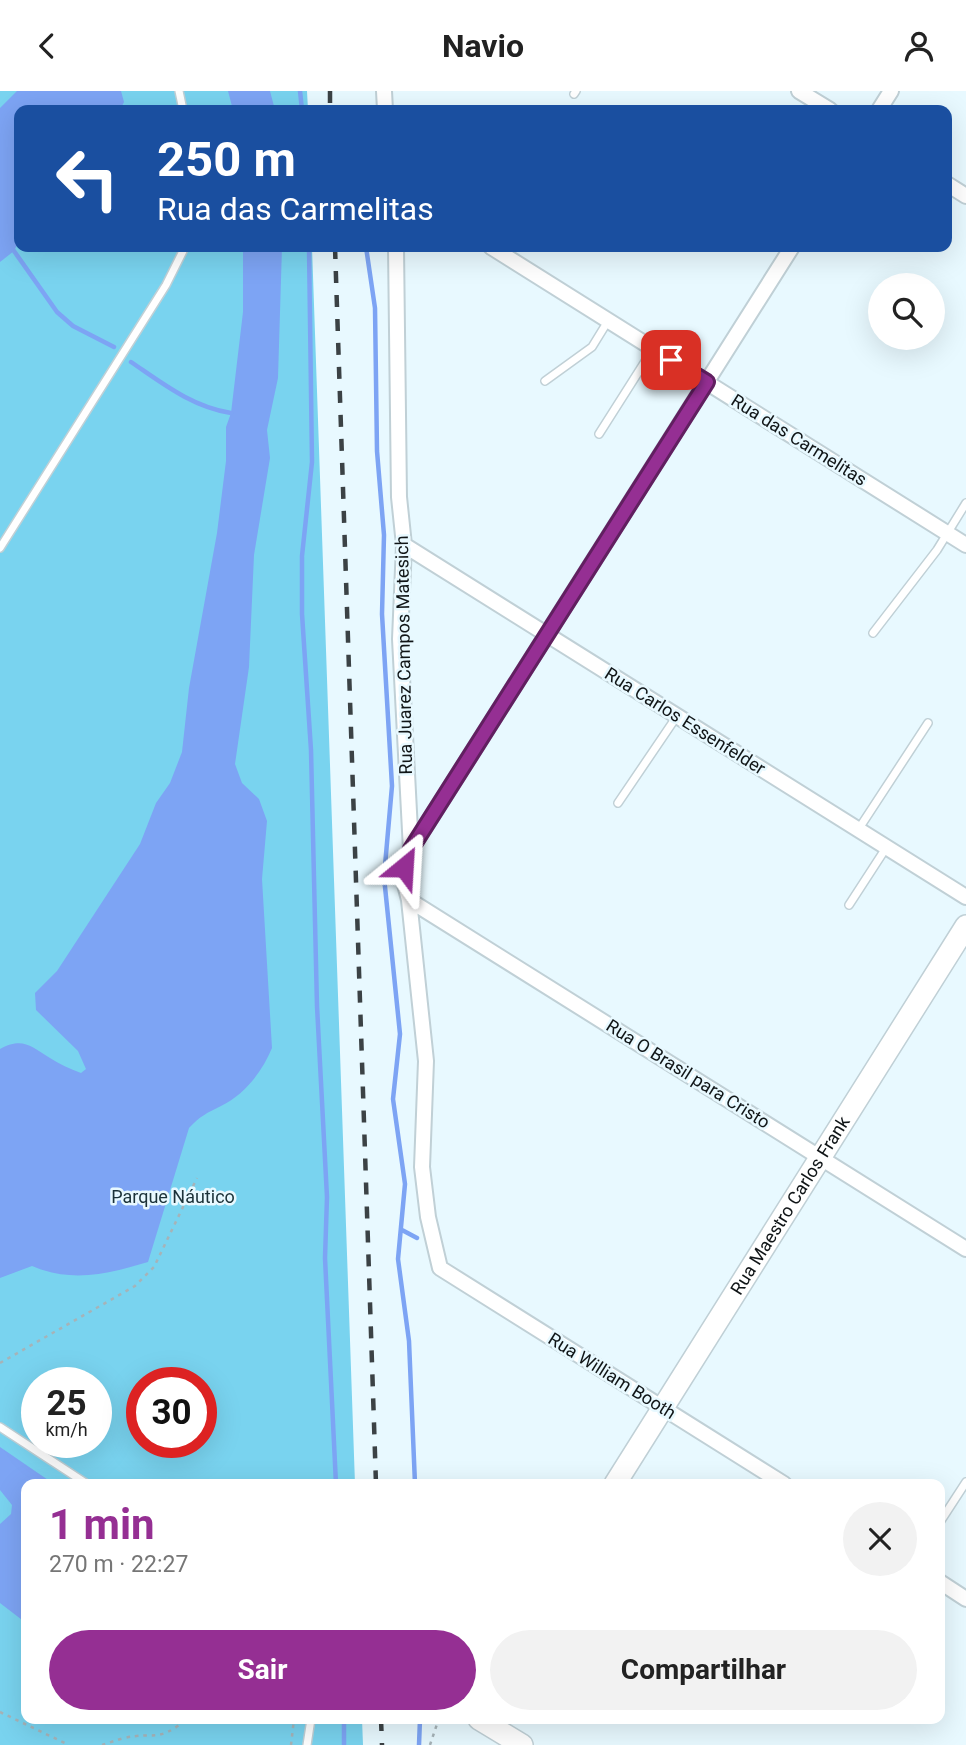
<!DOCTYPE html>
<html lang="pt">
<head>
<meta charset="utf-8">
<style>
	body { margin:0; font-family:Roboto,sans-serif; background:#f2f2f2; color:#222; height:100vh; display:flex; flex-direction:column; font-size:26px; white-space:nowrap }
	* { box-sizing:border-box; margin:0 }
	p { font-size:23px; color:#767676 }
	.icon { flex:none; width:38px; height:38px; fill:none; stroke:currentColor; stroke-width:2; stroke-linecap:round; stroke-linejoin:round }
	.map { position:relative; flex:1; overflow:hidden }
	.drawer { position:absolute; left:21px; top:1388px; width:924px; height:245px; display:flex; flex-direction:column; background:#fff; border-radius:14px; box-shadow:0 7px 28px #0002 }
	.drawer>* { flex:none }
	.hud { position:absolute; left:14px; top:14px; width:938px; height:147px; border-radius:14px; box-shadow:0 7px 28px #0002; background:#1a4fa0; color:#fff; overflow:hidden }
	.buttons { position:absolute; left:868px; top:182px; display:grid; gap:14px }
	.buttons a { display:grid; place-items:center; width:77px; height:77px; border-radius:50%; background:#fff; box-shadow:0 7px 28px #0002; font-size:35px }
	.speed { position:absolute; left:21px; top:1276px; display:flex; gap:14px; font-size:35px; font-weight:700; text-align:center }
	.speed>* { display:grid; place-content:center; width:91px; height:91px; border-radius:50%; background:#fff; box-shadow:0 7px 28px #0002; line-height:1 }
	.speed small { font-size:18px; font-weight:400 }
	.speed .limit { border:10px solid #d22; background:#fff; color:#111 }
	.pin { position:absolute; display:grid; place-items:center; width:60px; height:60px; color:#fff; margin:-30px; border-radius:14px; box-shadow:0 4px 10px #0006 }
	.me { position:absolute; width:77px; margin:-38px; rotate:27deg; stroke-linejoin:round; filter:drop-shadow(0 0 5px #0008) }
	.turn { display:flex; align-items:center; gap:24px; height:147px; padding:0 28px; font-size:32px }
	.turn .icon { width:91px; height:91px; stroke-width:2.5 }
	.turn b { display:block; font-size:49px; line-height:60px }
	.round { display:grid; place-items:center; flex:none; width:74px; height:74px; border-radius:37px; background:#f2f2f2 }
	.overview { display:flex; align-items:center; justify-content:space-between; height:119px; padding:0 28px }
	h1 { font-size:42px; font-weight:700; line-height:52px; color:#952f93 }
	.primary-button { display:flex; gap:14px; margin-top:auto; padding:14px 28px }
	.primary-button a { flex:1; height:80px; border-radius:42px; background:#952f93; color:#fff; font-size:28px; font-weight:700; line-height:80px; text-align:center }
	.primary-button a+a { background:#f2f2f2; color:#222 }
	header { display:flex; justify-content:space-between; align-items:center; height:91px; padding:0 28px; background:#fff; font-size:32px; font-weight:700 }
	.map>svg:first-child { display:block }
</style>
</head>
<body>
<header><svg class="icon" aria-label="back" viewBox="0 0 24 24"><path d="M15 5l-7 7 7 7"/></svg>Navio<svg class="icon" aria-label="person" viewBox="0 0 24 24"><circle cx="12" cy="8" r="4"/><path d="M4 21q1-7 8-7t8 7"/></svg></header>
<div class="map">
<svg width="966" height="1654" viewBox="0 0 966 1654">
	<rect width="100%" height="100%" fill="#e8f9ff"/>
	<!-- green -->
	<path fill="#79d3ef" fill-rule="evenodd" d="M 0,0 L 307,0 L 308,19 L 19,19 L 19,156 L 312,156 L 355,1393 L 26,1393 L 26,1628 L 362,1628 L 363,1654 L 0,1654 ZM 37,1292 L 96,1292 L 96,1351 L 37,1351 ZM 142,1292 L 201,1292 L 201,1351 L 142,1351 Z"/>
	<!-- water -->
	<path fill="#7da4f4" d="M 17,0 L 121,0 L 124,11 L 120,19 L 19,19 L 19,150 L 14,160 L 0,171 L 0,17 Z
		M 228,0 L 270,0 L 275,19 L 233,19 Z
		M 243,156 L 282,156 L 278,287 L 267,339 L 270,367 L 254,464 L 249,576 L 235,673 L 242,692 L 259,708 L 267,730 L 262,788 L 272,957 C 262,981 245,1003 221,1015 C 207,1022 200,1025 189,1037 L 148,1171 C 108,1183 72,1192 32,1175 L 0,1187 L 0,958 C 23,946 30,955 50,967 C 59,973 70,978 81,982 L 86,978 L 78,960 L 36,919 L 35,902 L 57,880 L 140,753 L 156,712 L 170,692 L 182,661 L 189,597 L 217,442 L 226,370 L 226,336 L 231,322 L 243,221 Z
		M 0,1356 L 54,1393 L 26,1393 L 26,1532 L 0,1512 L 0,1433 L 11,1423 L 12,1414 L 0,1399 Z"/>
	<g fill="none" stroke-linecap="round" stroke-linejoin="round">
		<!-- stream -->
		<path stroke="#7da4f4" stroke-width="4.5" d="M 300,0 L 302,19
			M 309,156 L 312,371 L 302,465 L 302,523 L 311,659 L 317,915 L 327,1106 L 325,1167 L 336,1393
			M 366,156 L 375,217 L 377,360 L 384,444 L 382,523 L 392,695 L 384,786 L 400,943 L 393,1008 L 405,1093 L 398,1168 L 409,1250 L 415,1393
			M 14,160 L 57,221 L 73,235 L 114,256
			M 131,271 C 162,292 192,316 231,322
			M 402,1139 L 417,1147
			M 344,1654 L 344,1628
			M 419,1654 L 420,1628"/>
		<!-- lane casing -->
		<g stroke="#c0d0d6" stroke-width="10">
			<path id="lane" d="M 179,0 L 183,19
				M 574,3 L 576,0
				M 545,290 L 592,256 L 608,230
				M 599,343 L 653,258
				M 0,457 L 166,194 L 185,156
				M 873,542 L 937,459 L 966,412
				M 618,712 L 677,625
				M 858,739 L 928,632
				M 849,814 L 886,757
				M 0,1336 L 87,1393
				M 940,1431 L 966,1391
				M 307,1654 L 311,1628"/>
		</g>
		<!-- street casing -->
		<g stroke="#c0d0d6" stroke-width="18">
			<path id="street" d="M 384,0 L 385,19
				M 799,0 L 830,19
				M 879,19 L 891,0
				M 947,93 L 966,105
				M 396,156 L 399,406 L 404,454 L 400,548 L 411,759 L 403,786 L 409,809 L 426,970 L 422,1076 L 428,1126 L 440,1177 L 784,1393
				M 491,156 L 966,454
				M 404,454 L 966,806
				M 411,758 L 792,156
				M 409,809 L 966,1158
				M 940,1491 L 966,1508"/>
		</g>
		<!-- secondary casing -->
		<g stroke="#c0d0d6" stroke-width="24">
			<g id="secondary">
				<path id="s1" d="M 615,1393 L 966,835"/>
				<path d="M 479,1628 L 522,1654"/>
			</g>
		</g>
		<!-- path -->
		<path stroke="#a6b3b8" stroke-width="2.5" stroke-dasharray="3.5 5" stroke-linecap="butt" d="M 0,1272 L 135,1195 L 154,1176 L 197,1087
			M 0,1621 L 69,1654
			M 102,1654 C 109,1652 116,1649 124,1647 C 156,1640 156,1653 187,1628
			M 291,1654 L 294,1628
			M 430,1654 L 437,1633 L 442,1628"/>
		<!-- lane -->
		<use href="#lane" stroke="#fff" stroke-width="7"/>
		<!-- street -->
		<use href="#street" stroke="#fff" stroke-width="14"/>
		<!-- secondary -->
		<use href="#secondary" stroke="#fff" stroke-width="21"/>
		<!-- rail -->
		<path stroke="#3b4245" stroke-width="4.5" stroke-dasharray="12 12" stroke-linecap="butt" d="M 330,0 L 330,19
			M 335,156 L 376,1393
			M 381,1628 L 382,1654"/>
	</g>
	<g fill="none" stroke-linecap="round" stroke-linejoin="round">
		<!-- route casing -->
		<g stroke="#611f60" stroke-width="18">
			<path id="route" d="M 404,776 L 411,758 L 707,291 L 671,269"/>
		</g>
		<!-- route -->
		<use href="#route" stroke="#952f93" stroke-width="12"/>
	</g>
	<g text-anchor="middle" stroke-width="5" stroke-linejoin="round" paint-order="stroke">
		<!-- street labels -->
		<g font-size="18" fill="#101517" stroke="#e8f9ff">
			<text transform="translate(799 349) rotate(32)" y="6">Rua das Carmelitas</text>
			<text transform="translate(404 564) rotate(-91)" y="6">Rua Juarez Campos Matesich</text>
			<text transform="translate(685 630) rotate(32)" y="6">Rua Carlos Essenfelder</text>
			<text transform="translate(688 983) rotate(32)" y="6">Rua O Brasil para Cristo</text>
			<text dy="6" stroke="none"><textPath href="#s1" startOffset="329">Rua Maestro Carlos Frank</textPath></text>
			<text transform="translate(612 1285) rotate(32)" y="6">Rua William Booth</text>
		</g>
		<!-- park labels -->
		<g font-size="18" fill="#1b3239" stroke="#e8f9ff">
			<text x="173" y="1112">Parque Náutico</text>
		</g>
	</g>
</svg>
<div class="buttons">
<a><svg class="icon" aria-label="search" viewBox="0 0 24 24"><circle cx="10" cy="10" r="6"/><path d="M15 15l6 6"/></svg></a>
</div>
<div class="speed"><div>25<small>km/h</small></div><div class="limit">30</div></div>
<div class="pin" style="left:671px;top:269px;background:#d93025"><svg class="icon" aria-label="arrive" viewBox="0 0 24 24"><path d="M6 21V4h12l-3 4 3 4H6"/></svg></div>
<svg class="me" style="left:404px;top:776px" viewBox="-20 -20 40 40"><path d="M0-17L14 15 0 8-14 15z" fill="#952f93" stroke="#fff" stroke-width="4"/></svg>
<div class="hud">
<div class="turn"><svg class="icon" aria-label="left" viewBox="0 0 24 24"><path d="M17 20v-9H6M10 6l-5 5 5 5"/></svg><div><b>250 m</b>Rua das Carmelitas</div></div>
</div>
<section class="drawer">
<div class="overview"><div><h1>1 min</h1><p>270 m · 22:27</p></div><a class="round"><svg class="icon" aria-label="close" viewBox="0 0 24 24"><path d="M6 6l12 12M18 6L6 18"/></svg></a></div>
<div class="primary-button"><a>Sair</a><a>Compartilhar</a></div>
</section>
</div>
</body>
</html>
